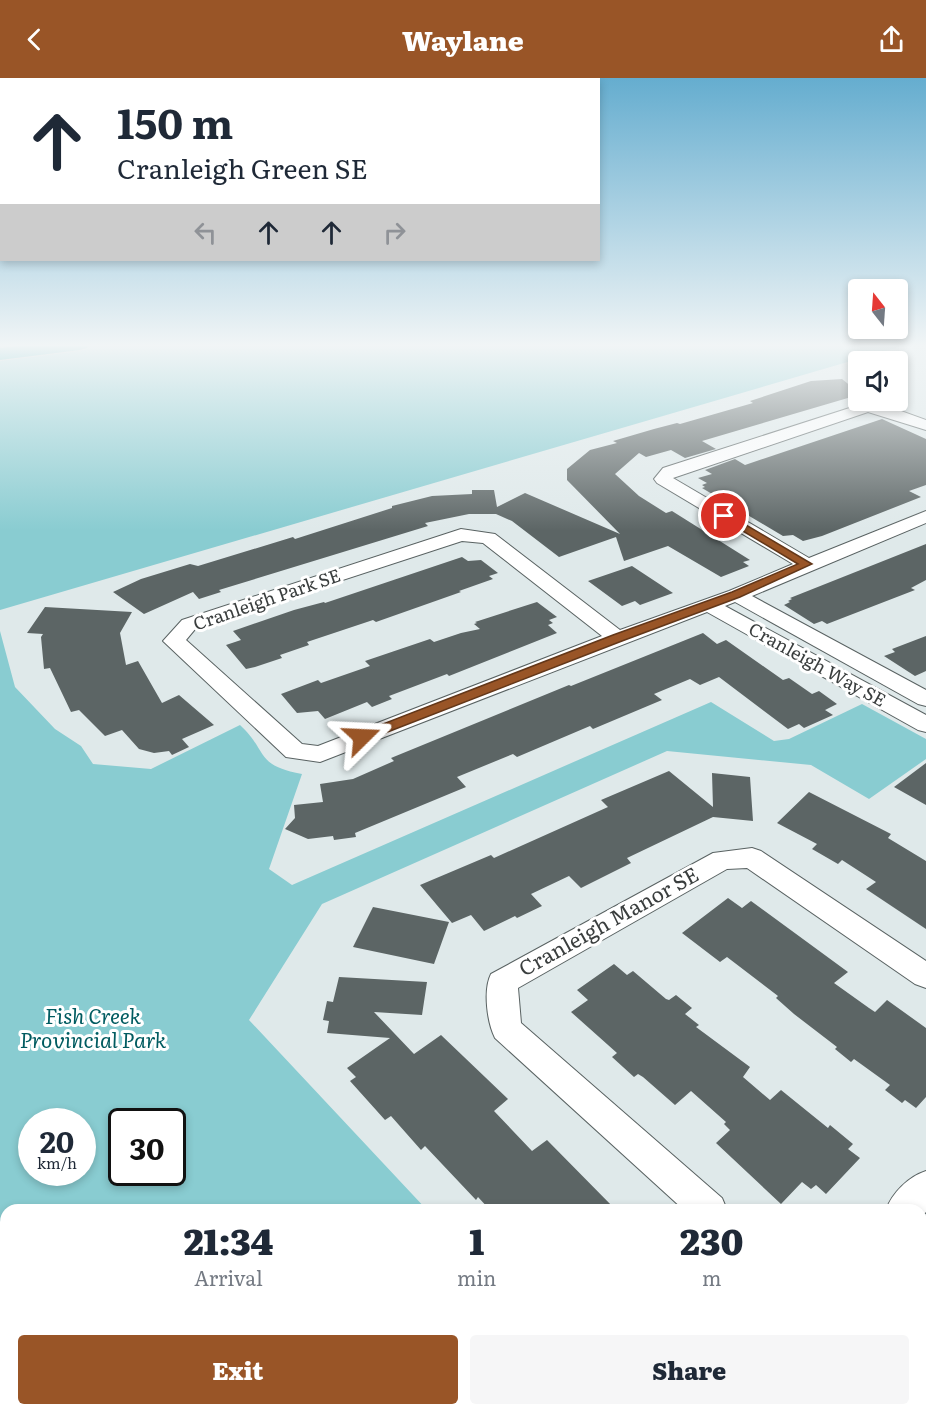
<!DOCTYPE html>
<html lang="en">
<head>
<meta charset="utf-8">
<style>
	body { margin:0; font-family:Literata,serif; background:#f6f6f7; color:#1f2937; height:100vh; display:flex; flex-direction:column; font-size:22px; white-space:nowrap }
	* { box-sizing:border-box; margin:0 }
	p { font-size:20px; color:#747a83 }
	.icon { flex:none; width:33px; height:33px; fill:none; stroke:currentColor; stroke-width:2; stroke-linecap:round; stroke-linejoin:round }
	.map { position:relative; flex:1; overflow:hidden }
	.sheet { position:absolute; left:0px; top:1126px; width:927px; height:212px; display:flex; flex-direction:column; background:#fff; border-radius:18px 18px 0 0; box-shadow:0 3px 9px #0003 }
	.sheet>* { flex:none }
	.hud { position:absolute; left:0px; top:0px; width:600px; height:183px; box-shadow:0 3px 9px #0003; background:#fff; color:#1f2937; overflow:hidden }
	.needle { width:39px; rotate:343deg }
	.buttons { position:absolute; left:848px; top:201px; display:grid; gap:12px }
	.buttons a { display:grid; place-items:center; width:60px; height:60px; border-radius:6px; background:#fff; box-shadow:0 3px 9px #0003; font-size:30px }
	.speed { position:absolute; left:18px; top:1030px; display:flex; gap:12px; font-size:30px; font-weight:700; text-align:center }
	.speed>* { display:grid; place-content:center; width:78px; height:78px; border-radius:50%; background:#fff; box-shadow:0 3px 9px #0003; line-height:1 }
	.speed small { font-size:15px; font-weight:400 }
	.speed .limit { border:3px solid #111; border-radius:9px; background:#fff; color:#111 }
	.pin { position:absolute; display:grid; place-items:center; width:51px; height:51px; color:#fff; margin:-26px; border:3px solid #fff; border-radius:50%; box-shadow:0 2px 6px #0007 }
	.me { position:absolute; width:66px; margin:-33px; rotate:69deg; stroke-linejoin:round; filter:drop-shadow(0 0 4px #0008) }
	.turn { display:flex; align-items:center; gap:21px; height:126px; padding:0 18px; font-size:27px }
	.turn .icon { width:78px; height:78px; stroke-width:2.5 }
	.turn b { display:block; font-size:42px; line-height:51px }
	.lanes { display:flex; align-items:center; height:57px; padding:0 18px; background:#0003; justify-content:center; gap:30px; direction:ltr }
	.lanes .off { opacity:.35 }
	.eta { display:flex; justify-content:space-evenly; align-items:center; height:102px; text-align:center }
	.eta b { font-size:36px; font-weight:800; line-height:42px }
	.primary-button { display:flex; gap:12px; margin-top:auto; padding:12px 18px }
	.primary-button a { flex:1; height:69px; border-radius:6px; background:#995527; color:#fff; font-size:24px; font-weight:800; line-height:69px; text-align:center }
	.primary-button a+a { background:#f6f6f7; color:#1f2937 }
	header { display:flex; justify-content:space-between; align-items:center; height:78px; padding:0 18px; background:#995527; color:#fff; font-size:27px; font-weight:800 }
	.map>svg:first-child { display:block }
</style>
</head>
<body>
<header><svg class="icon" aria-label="back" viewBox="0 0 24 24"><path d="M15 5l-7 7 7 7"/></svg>Waylane<svg class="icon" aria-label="share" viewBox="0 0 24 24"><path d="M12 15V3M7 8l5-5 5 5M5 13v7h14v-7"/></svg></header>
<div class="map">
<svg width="926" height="1337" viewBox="0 0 926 1337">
	<rect width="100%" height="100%" fill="#dfe9ea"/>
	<!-- green -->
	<path fill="#89ccd1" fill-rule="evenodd" d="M 0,266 L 909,266 L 0,532 Z
		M 0,553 L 15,609 L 55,651 L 81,668 L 93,686 L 151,691 L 240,647 C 269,674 254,687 302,696 L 269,791 L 292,807 L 711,624 L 774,663 L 789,661 L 862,626 L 926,661 L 926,681 L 869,721 L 811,687 L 667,673 L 322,826 L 249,942 L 427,1132 L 6,1132 L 6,1332 L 477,1332 L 483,1337 L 0,1337 ZM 32,1044 L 82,1044 L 82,1095 L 32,1095 ZM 122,1044 L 172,1044 L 172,1095 L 122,1095 Z
		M 479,1332 L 599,1332 L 604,1337 L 484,1337 Z"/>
	<!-- building -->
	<path fill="#5c6565" d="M 842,301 L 858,314 L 858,317 L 702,363 L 716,371 L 685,380 L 671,372 L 646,379 L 639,375 L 615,396 L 639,418 L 666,435 L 672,433 L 750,482 L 743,484 L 749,488 L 721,499 L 668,468 L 624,483 L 616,459 L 559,479 L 512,443 L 496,436 L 469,436 L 425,445 L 428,448 L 219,512 L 221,514 L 199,521 L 193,514 L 144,536 L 113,514 L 141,501 L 190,486 L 198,488 L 293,459 L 295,461 L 392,430 L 392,428 L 432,418 L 472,416 L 472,412 L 494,412 L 497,429 L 525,415 L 620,456 L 567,402 L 567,391 L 590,372 L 617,365 L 613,363 L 654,351 L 677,345 L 680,346 L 753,325 L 750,323 L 811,303 Z
		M 882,341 L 926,361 L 926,407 L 909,413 L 921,419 L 822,458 L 803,463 L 793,457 L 783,458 L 702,410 L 705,409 L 702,407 L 707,405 L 698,400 L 712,396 L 705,392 L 735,381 L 745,387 Z
		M 926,466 L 926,502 L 911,510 L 915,512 L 827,546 L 822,543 L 814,546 L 784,527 L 790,524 L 788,523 L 792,521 L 790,520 Z
		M 462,479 L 468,483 L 481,482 L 498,495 L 489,498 L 493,501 L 459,513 L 461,514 L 376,544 L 373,542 L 307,564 L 309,567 L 280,577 L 282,580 L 255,589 L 246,591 L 226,567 L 241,562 L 233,553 L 294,532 L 324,524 L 325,525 Z
		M 632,488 L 673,515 L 640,527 L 635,523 L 622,528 L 588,503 Z
		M 537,524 L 557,539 L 549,542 L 553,545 L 548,547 L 557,555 L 449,598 L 447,596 L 389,618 L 392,621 L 372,629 L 367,624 L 325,641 L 318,633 L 297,635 L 281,616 L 318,602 L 321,605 L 370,588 L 365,583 L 430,561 L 434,564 L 461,555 L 480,551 L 474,546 L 477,545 L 475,544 Z
		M 45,529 L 132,534 L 120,555 L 126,587 L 138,583 L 162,625 L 179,617 L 214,647 L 182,661 L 189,669 L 172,677 L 169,673 L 154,675 L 139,671 L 122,652 L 105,658 L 79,632 L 71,634 L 50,590 L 44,591 L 41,559 L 43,556 L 27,555 Z
		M 703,555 L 717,566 L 726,562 L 783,602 L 789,600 L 812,616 L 819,613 L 837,626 L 825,632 L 833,637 L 804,650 L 799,646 L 788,651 L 719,599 L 700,607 L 690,601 L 654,616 L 662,622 L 593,651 L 590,648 L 517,679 L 513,676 L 457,699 L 466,709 L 355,755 L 356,759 L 334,762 L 333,758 L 308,761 L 285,751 L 295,740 L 294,727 L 323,724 L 320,706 L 353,701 L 394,683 L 391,680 L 569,607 L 571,608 Z
		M 926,558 L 926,593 L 915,598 L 884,578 L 895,574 L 892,571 Z
		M 926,685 L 926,727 L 894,709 Z
		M 669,693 L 713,729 L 712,695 L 750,699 L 753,743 L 713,739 L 627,780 L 631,785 L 581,810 L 569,798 L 531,816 L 542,828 L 517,840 L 515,838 L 484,853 L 471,837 L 452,845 L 420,807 L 491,777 L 494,780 L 608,729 L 601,722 Z
		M 809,714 L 891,756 L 888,760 L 926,783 L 926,851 L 866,811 L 876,804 L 842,782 L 838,786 L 812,771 L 817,766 L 777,745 Z
		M 728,820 L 742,830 L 751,823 L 848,894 L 834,905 L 869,930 L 875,934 L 887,922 L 926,950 L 926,1019 L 916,1030 L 905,1022 L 902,1025 L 885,1012 L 890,1007 L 854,981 L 851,984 L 835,971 L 837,969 L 794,936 L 776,920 L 778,918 L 727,879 L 720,884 L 682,855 Z
		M 373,829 L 449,844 L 434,886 L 353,869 Z
		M 614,886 L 627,897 L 633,893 L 666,921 L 669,922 L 676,917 L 692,930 L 685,936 L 699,947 L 696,949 L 750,989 L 743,999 L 770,1022 L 781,1012 L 828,1050 L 830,1047 L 853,1066 L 848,1071 L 860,1080 L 826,1116 L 816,1107 L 811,1111 L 802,1104 L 781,1126 L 716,1065 L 730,1052 L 724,1046 L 726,1044 L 691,1013 L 675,1027 L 643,999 L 638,996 L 634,999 L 612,979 L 617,975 L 571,934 L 588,922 L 577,912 Z
		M 339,899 L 427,904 L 422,937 L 374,934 L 414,976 L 441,957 L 508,1021 L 494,1033 L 532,1073 L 547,1062 L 616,1132 L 490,1132 L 478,1119 L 476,1122 L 425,1068 L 421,1072 L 391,1038 L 385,1042 L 350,1003 L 356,999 L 347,990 L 390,960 L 327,955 L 329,943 L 323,942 L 327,923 L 333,924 Z"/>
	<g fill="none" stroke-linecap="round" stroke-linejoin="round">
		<!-- street casing -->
		<g stroke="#596262" stroke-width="2">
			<path id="street" d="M 876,324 L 926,342 L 926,352 L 868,334 L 673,400 L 809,480 L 926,433 L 926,445 L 752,518 L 926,612 L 926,628 L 918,626 L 735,524 L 725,528 L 926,637 L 926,654 L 918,652 L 707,534 L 320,684 L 286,679 L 163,563 L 182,542 L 461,451 L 495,456 L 620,552 L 729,513 L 793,486 L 657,405 L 654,401 L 663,390 L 862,326 ZM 462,463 L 483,465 L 602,558 L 318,668 L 302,666 L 186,562 L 196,550 Z
				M 752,770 L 761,773 L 926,883 L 926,910 L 915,906 L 747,790 L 727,791 L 518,910 L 521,945 L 722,1120 L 727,1132 L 684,1132 L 495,960 C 487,944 483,912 491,896 L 713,775 Z
				M 926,1093 L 926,1134 L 921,1139 L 921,1132 L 886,1132 C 892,1115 908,1099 926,1093 Z
				M 921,1308 L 926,1310 L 926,1337 L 904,1337 L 902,1332 L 921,1332 Z"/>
		</g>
		<!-- highway casing -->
		<g stroke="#c4c5c5" stroke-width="2">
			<path id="highway" d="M 33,266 L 89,266 L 87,270 L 80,272 L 0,282 L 0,270 Z"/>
		</g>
		<!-- street -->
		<use href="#street" fill="#fff" fill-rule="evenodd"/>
		<!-- highway -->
		<use href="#highway" fill="#0fa3ab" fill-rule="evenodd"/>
	</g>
	<!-- sky -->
	<linearGradient id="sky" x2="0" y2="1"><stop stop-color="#65adcf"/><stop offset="0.59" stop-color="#f1f5f6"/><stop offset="1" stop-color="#f1f5f6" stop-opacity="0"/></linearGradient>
	<rect width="926" height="453" fill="url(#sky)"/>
	<!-- route -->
	<path fill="#995527" stroke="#633719" stroke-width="1.5" d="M 724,434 L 812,486 L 740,519 L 622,563 L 367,662 L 362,663 L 355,659 L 357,656 L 613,557 L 732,514 L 798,486 L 721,440 L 721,435 Z"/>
	<g text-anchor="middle" stroke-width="6" stroke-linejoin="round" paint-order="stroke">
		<!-- street labels -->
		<g font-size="18" fill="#3a3e3e" stroke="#fff">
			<text transform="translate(267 522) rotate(-19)" y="6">Cranleigh Park SE</text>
			<text transform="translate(817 587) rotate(29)" y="6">Cranleigh Way SE</text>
		</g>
		<!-- near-street labels -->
		<g font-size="21" fill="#3a3e3e" stroke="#fff">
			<text transform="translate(609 844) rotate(-29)" y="7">Cranleigh Manor SE</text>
		</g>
		<!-- near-park labels -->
		<g font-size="21" font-style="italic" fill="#005b60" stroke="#fff">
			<text x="93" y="946">Fish Creek<tspan x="93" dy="24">Provincial Park</tspan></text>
		</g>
	</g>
</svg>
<div class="buttons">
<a><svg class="needle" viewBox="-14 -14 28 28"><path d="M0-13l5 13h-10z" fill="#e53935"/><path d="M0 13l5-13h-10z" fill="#747a83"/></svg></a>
<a><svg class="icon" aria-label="sound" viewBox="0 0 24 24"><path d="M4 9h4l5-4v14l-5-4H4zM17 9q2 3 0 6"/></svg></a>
</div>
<div class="speed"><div>20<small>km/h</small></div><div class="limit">30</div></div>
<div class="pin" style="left:724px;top:438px;background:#d93025"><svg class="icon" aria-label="arrive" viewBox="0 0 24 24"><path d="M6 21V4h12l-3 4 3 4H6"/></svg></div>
<svg class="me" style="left:362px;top:659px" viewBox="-20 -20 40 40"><path d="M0-17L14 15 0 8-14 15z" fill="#995527" stroke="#fff" stroke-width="4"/></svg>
<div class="hud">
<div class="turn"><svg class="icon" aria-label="ahead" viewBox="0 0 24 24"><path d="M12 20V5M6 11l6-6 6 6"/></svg><div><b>150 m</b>Cranleigh Green SE</div></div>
<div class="lanes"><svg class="icon off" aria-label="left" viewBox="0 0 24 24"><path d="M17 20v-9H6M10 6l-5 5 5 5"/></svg><svg class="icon" aria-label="ahead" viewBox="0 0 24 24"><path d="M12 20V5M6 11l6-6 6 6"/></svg><svg class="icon" aria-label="ahead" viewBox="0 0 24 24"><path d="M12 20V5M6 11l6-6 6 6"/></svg><svg class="icon off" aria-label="right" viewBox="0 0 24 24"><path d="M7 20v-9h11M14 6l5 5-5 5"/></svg></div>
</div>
<section class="sheet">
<div class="eta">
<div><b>21:34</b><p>Arrival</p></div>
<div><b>1</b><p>min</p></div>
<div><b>230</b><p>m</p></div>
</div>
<div class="primary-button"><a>Exit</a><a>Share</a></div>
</section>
</div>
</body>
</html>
